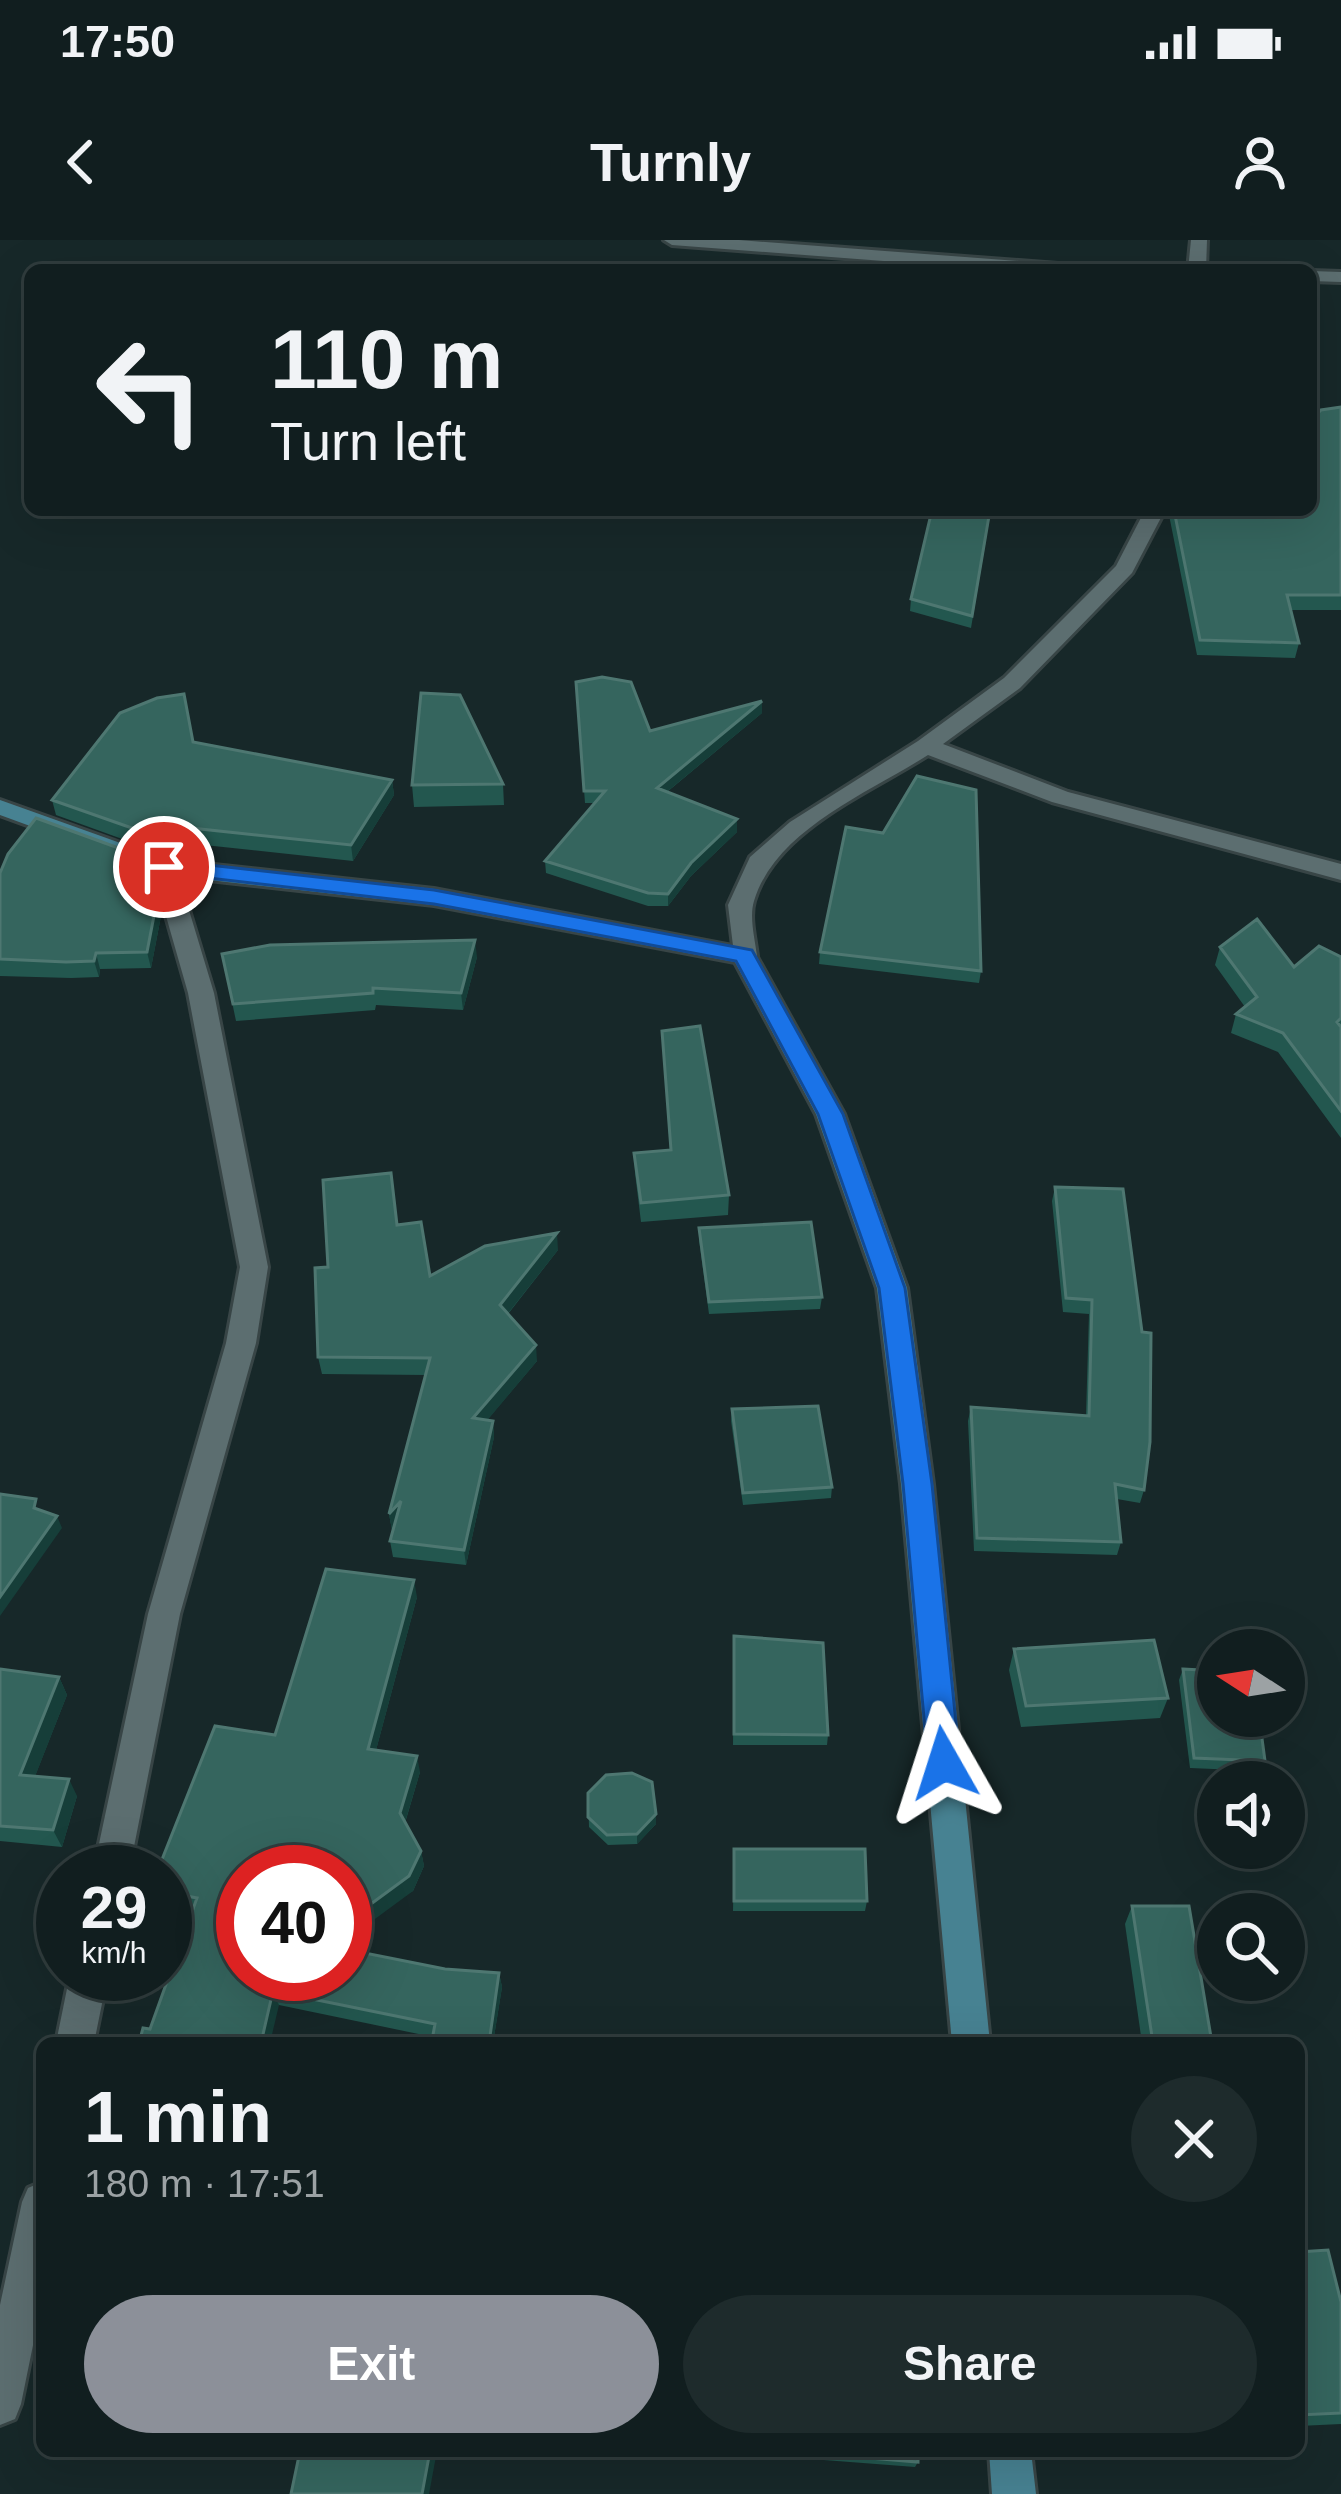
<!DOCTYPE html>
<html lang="en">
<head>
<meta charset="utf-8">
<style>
	body { margin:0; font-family:Arial,sans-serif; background:#1e2b2c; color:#f1f3f6; height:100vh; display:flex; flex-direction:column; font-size:45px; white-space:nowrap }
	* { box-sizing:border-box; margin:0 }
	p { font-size:39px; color:#9ca2a4 }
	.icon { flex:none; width:66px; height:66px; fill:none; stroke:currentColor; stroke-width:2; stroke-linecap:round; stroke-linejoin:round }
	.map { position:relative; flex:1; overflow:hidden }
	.panel { position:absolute; left:36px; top:1797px; width:1269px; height:420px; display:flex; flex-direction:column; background:#111e1f; border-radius:18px; box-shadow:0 12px 48px #0002,0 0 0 3px #303c3d }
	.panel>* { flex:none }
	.guide { position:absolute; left:24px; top:24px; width:1293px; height:252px; border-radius:18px; box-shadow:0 12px 48px #0002,0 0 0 3px #303c3d; background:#111e1f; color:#f1f3f6; overflow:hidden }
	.needle { width:78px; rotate:282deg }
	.tools { position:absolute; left:1197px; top:1389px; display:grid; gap:24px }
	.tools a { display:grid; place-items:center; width:108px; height:108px; border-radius:50%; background:#111e1f; box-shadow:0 12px 48px #0002,0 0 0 3px #303c3d; font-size:60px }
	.speed { position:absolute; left:36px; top:1605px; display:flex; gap:24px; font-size:60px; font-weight:700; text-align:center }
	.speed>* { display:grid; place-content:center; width:156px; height:156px; border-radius:50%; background:#111e1f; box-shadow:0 12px 48px #0002,0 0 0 3px #303c3d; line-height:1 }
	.speed small { font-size:30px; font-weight:400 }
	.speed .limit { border:18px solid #d22; background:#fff; color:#111 }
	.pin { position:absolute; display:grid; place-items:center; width:102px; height:102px; color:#fff; margin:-51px; border:6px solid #fff; border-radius:50%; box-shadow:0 3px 12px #0007 }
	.me { position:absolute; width:132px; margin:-66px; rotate:354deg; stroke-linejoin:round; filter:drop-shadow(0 0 9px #0008) }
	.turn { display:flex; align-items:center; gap:42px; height:252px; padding:0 48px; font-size:54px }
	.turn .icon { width:156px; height:156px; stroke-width:2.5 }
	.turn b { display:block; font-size:84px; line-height:102px }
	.round { display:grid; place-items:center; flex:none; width:126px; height:126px; border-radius:63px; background:#1e2b2c }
	.head { display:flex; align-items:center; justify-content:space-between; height:204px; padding:0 48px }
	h1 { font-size:72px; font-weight:700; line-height:90px }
	.cta { display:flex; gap:24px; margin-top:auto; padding:24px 48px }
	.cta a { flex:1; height:138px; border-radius:72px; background:#8c9099; color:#fff; font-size:48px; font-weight:700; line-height:138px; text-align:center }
	.cta a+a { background:#1e2b2c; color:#f1f3f6 }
	.status { display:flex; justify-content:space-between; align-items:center; height:84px; padding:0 60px; background:#111e1f; direction:ltr }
	.status svg { height:33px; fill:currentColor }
	header { display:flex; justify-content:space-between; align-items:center; height:156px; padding:0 48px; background:#111e1f; font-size:54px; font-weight:700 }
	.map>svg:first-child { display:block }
</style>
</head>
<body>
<div class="status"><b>17:50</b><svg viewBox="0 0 49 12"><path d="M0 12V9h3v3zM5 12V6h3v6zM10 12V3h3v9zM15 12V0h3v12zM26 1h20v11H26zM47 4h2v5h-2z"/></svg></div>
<header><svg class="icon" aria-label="back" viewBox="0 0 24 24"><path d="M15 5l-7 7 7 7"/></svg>Turnly<svg class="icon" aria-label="person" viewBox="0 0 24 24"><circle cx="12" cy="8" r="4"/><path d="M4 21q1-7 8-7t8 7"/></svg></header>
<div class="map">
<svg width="1341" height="2254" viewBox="0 0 1341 2254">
	<rect width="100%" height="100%" fill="#172829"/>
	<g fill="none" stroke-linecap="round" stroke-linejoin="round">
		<!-- street casing -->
		<g stroke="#384546" stroke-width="6">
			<path id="street" d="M 664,0 L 739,0 L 1071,25 L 1080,30 L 1003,30 L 672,5 Z
				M 1191,0 L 1207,0 L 1206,30 L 1188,30 Z
				M 1311,31 L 1341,32 L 1341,42 L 1311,41 Z
				M 1145,270 L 1165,270 L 1132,333 L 1020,448 L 943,504 L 1068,552 L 1341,624 L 1341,640 L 1052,562 L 928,515 C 870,552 775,590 754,661 C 749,677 755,699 757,716 L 744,724 L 735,722 L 728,665 L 750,617 L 790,582 L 918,501 L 1004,438 L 1116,326 Z
				M 164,619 L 176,627 L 214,753 L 268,1027 L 256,1103 L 180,1374 L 129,1632 L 93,1632 L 148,1374 L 226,1103 L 240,1027 L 188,753 L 152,627 Z
				M 70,1734 L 108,1734 L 94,1803 L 56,1803 Z
				M 42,1942 L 42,2061 L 21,2164 L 15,2179 L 0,2185 L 0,2065 L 22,1962 L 28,1948 Z"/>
		</g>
		<!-- secondary casing -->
		<g stroke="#384546" stroke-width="6">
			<path id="secondary" d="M 0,560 L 168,620 L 434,649 L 753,710 L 844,874 L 907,1048 L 933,1244 L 990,1803 L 952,1803 L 901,1244 L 877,1048 L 816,874 L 735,722 L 434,665 L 164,635 L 0,575 Z
				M 989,2211 L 1031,2211 L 1036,2254 L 992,2254 Z"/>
		</g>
		<!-- street -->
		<use href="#street" fill="#5c6e70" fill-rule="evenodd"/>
		<!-- secondary -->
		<use href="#secondary" fill="#478292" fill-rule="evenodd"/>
	</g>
	<!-- wall -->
	<path fill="#23574f" d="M 1341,167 L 1341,370 L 1290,370 L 1299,403 L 1295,418 L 1197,415 L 1168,270 L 1311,270 Z
		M 991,270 L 971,388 L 910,371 L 911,359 Z
		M 576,442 L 650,491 L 762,473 L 667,552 L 737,579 L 737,592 L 691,636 L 668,666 L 648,666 L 546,633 L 545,621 L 594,563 L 585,563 Z
		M 193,502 L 392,540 L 394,555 L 353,621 L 176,602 L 173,616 L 169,616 L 56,575 L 52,560 Z
		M 503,544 L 504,565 L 414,567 L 412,545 Z
		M 0,633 L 161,676 L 151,728 L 100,729 L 99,737 L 71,738 L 0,736 Z
		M 1220,707 L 1294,727 L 1341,717 L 1341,898 L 1278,812 L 1231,793 L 1236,774 L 1245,767 L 1215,725 Z
		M 820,712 L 981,731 L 979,743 L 819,724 Z
		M 222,714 L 477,717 L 463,770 L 376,765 L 375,770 L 236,781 Z
		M 662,791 L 729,955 L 728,975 L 641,982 L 635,933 L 634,913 L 670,910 Z
		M 1055,947 L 1123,949 L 1144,1250 L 1140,1263 L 1117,1259 L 1121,1302 L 1117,1315 L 974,1311 L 968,1181 L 971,1167 L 1086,1175 L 1089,1074 L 1063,1072 L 1052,961 Z
		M 699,988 L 822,1057 L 820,1069 L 709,1074 L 699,1000 Z
		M 558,1010 L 508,1074 L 537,1121 L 487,1180 L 493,1181 L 494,1197 L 466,1325 L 393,1317 L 390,1301 L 392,1290 L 389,1274 L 426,1135 L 322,1134 L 318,1117 L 328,1027 L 430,1036 Z
		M 732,1169 L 832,1247 L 831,1258 L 743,1265 L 731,1181 Z
		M 417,1357 L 376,1510 L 420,1532 L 405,1583 L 421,1611 L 424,1626 L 413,1651 L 243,1734 L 445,1729 L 499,1733 L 502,1747 L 493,1803 L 433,1803 L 433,1797 L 279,1765 L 150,1789 L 192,1671 L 165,1665 L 165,1632 L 275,1495 Z
		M 734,1396 L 828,1495 L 827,1505 L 733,1505 Z
		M 1014,1409 L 1168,1458 L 1160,1478 L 1021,1487 L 1009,1430 Z
		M 0,1429 L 59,1437 L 67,1455 L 35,1536 L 77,1556 L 62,1607 L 0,1601 Z
		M 1183,1429 L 1265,1521 L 1261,1531 L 1190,1528 L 1179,1440 Z
		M 588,1553 L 656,1584 L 637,1604 L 608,1605 L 589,1587 Z
		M 734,1609 L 867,1661 L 865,1671 L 733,1671 Z
		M 1132,1666 L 1212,1803 L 1142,1803 L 1125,1684 Z
		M 1299,2012 L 1341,2062 L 1341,2184 L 1299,2186 Z
		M 744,2211 L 918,2211 L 918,2222 L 915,2227 L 744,2214 Z"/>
	<!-- shaded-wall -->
	<path fill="#163e39" d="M 762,461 L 762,473 L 657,560 L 657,548 Z
		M 392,540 L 394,555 L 353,621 L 351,605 Z
		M 737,579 L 737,592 L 691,636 L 668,666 L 668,654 L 691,623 Z
		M 172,586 L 176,602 L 173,616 L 170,601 Z
		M 157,660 L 161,676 L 151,728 L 147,712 Z
		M 475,700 L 477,717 L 463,770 L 461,753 Z
		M 96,713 L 100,729 L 99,737 L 94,721 Z
		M 557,993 L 558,1010 L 501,1082 L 500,1065 Z
		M 536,1105 L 537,1121 L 475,1195 L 473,1178 Z
		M 493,1181 L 494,1197 L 466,1325 L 464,1310 Z
		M 401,1261 L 392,1290 L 389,1274 Z
		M 57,1276 L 62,1288 L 0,1376 L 0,1357 Z
		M 414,1340 L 417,1357 L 372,1525 L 368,1509 Z
		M 59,1437 L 67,1455 L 29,1552 L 20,1535 Z
		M 417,1516 L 420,1532 L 403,1589 L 400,1573 Z
		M 69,1539 L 77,1556 L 62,1607 L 53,1590 Z
		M 656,1574 L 656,1584 L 637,1604 L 637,1594 Z
		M 421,1611 L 424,1626 L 413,1651 L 345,1701 L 345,1683 Z
		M 499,1733 L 502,1747 L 493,1803 L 489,1803 Z
		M 273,1751 L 279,1765 L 270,1803 L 261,1803 Z
		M 430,2211 L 437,2211 L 429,2254 L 422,2254 Z"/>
	<!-- building -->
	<path fill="#35655e" stroke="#4e7771" stroke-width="3" d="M 1341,167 L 1341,355 L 1287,355 L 1299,403 L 1200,400 L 1174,270 L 1311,270 L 1311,180 L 1321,170 Z
		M 932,270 L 990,270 L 972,376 L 911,359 Z
		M 602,437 L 631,442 L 650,491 L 762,461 L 657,548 L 737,579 L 691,623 L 668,654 L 648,653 L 545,621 L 605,551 L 584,551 L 576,442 Z
		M 421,453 L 460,455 L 503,544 L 412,545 Z
		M 184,454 L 193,502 L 392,540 L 351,605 L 172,586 L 170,601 L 166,600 L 52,560 L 120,473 L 157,458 Z
		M 917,536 L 976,550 L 981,731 L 820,712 L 846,587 L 883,593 Z
		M 36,578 L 146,618 L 157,660 L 147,712 L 96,713 L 94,721 L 66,722 L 0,719 L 0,633 L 8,614 Z
		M 1257,679 L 1294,727 L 1319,706 L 1341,717 L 1341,778 L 1337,782 L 1341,787 L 1341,871 L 1283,793 L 1236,774 L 1257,757 L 1220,707 Z
		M 475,700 L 461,753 L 373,748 L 373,753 L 233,764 L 222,714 L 270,705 Z
		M 700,786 L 729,955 L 641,963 L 634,913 L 671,910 L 662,791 Z
		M 391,933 L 397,985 L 421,982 L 430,1036 L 485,1006 L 557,993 L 500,1065 L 536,1105 L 473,1178 L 493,1181 L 464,1310 L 390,1301 L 401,1261 L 389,1274 L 430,1118 L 318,1117 L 315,1028 L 328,1027 L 323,940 Z
		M 1055,947 L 1123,949 L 1142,1092 L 1151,1093 L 1150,1202 L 1144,1250 L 1115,1244 L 1121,1302 L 977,1298 L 971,1167 L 1089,1176 L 1092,1060 L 1066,1058 Z
		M 811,982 L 822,1057 L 709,1062 L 699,988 Z
		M 818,1166 L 832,1247 L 743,1253 L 732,1169 Z
		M 0,1254 L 36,1259 L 34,1268 L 57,1276 L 0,1357 Z
		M 326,1329 L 414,1340 L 368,1509 L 417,1516 L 400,1573 L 421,1611 L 409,1636 L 345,1683 L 345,1632 L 243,1632 L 243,1734 L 345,1734 L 345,1709 L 445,1729 L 499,1733 L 489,1803 L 432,1800 L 435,1784 L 273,1751 L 261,1803 L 139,1803 L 143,1788 L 150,1789 L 197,1658 L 165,1652 L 165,1632 L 157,1632 L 215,1486 L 275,1495 Z
		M 734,1396 L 823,1403 L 828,1495 L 734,1494 Z
		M 1154,1400 L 1168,1458 L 1026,1466 L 1014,1409 Z
		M 0,1429 L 59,1437 L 20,1535 L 69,1539 L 53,1590 L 0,1586 Z
		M 1183,1429 L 1218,1431 L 1218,1476 L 1259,1476 L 1265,1521 L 1194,1518 Z
		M 632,1533 L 652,1542 L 656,1574 L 637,1594 L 607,1595 L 588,1577 L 588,1553 L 606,1535 Z
		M 734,1609 L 865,1609 L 867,1661 L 734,1661 Z
		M 1132,1666 L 1189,1666 L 1212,1803 L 1153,1803 Z
		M 1328,2010 L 1341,2062 L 1341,2173 L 1299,2175 L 1299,2012 Z
		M 300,2211 L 430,2211 L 422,2254 L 291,2254 Z
		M 786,2211 L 918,2211 L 918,2222 Z"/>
	<!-- route -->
	<path fill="#1a73e8" stroke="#114b97" stroke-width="3" d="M 164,620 L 434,650 L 752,710 L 843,874 L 905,1048 L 932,1244 L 960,1523 L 955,1533 L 944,1538 L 933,1533 L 928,1523 L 903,1244 L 879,1048 L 818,874 L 736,721 L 434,664 L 157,632 L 153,627 Z"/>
</svg>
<div class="tools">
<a><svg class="needle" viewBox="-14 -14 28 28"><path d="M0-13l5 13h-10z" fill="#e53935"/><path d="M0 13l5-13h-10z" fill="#9ca2a4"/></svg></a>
<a><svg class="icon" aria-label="sound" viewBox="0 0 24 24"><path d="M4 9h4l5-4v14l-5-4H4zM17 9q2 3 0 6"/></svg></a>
<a><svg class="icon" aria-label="search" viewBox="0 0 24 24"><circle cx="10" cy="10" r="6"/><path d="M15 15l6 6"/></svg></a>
</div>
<div class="speed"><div>29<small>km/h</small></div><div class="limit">40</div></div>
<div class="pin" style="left:164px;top:627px;background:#d93025"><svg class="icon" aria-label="arrive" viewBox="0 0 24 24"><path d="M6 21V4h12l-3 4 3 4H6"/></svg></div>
<svg class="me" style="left:944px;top:1523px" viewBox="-20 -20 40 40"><path d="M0-17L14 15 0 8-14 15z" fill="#1a73e8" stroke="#fff" stroke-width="4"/></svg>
<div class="guide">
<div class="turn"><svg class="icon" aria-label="left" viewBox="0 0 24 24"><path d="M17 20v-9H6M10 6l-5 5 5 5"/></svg><div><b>110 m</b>Turn left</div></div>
</div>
<section class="panel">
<div class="head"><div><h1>1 min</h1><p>180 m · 17:51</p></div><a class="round"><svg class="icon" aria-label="close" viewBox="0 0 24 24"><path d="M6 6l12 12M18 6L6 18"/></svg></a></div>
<div class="cta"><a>Exit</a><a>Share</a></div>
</section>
</div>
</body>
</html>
